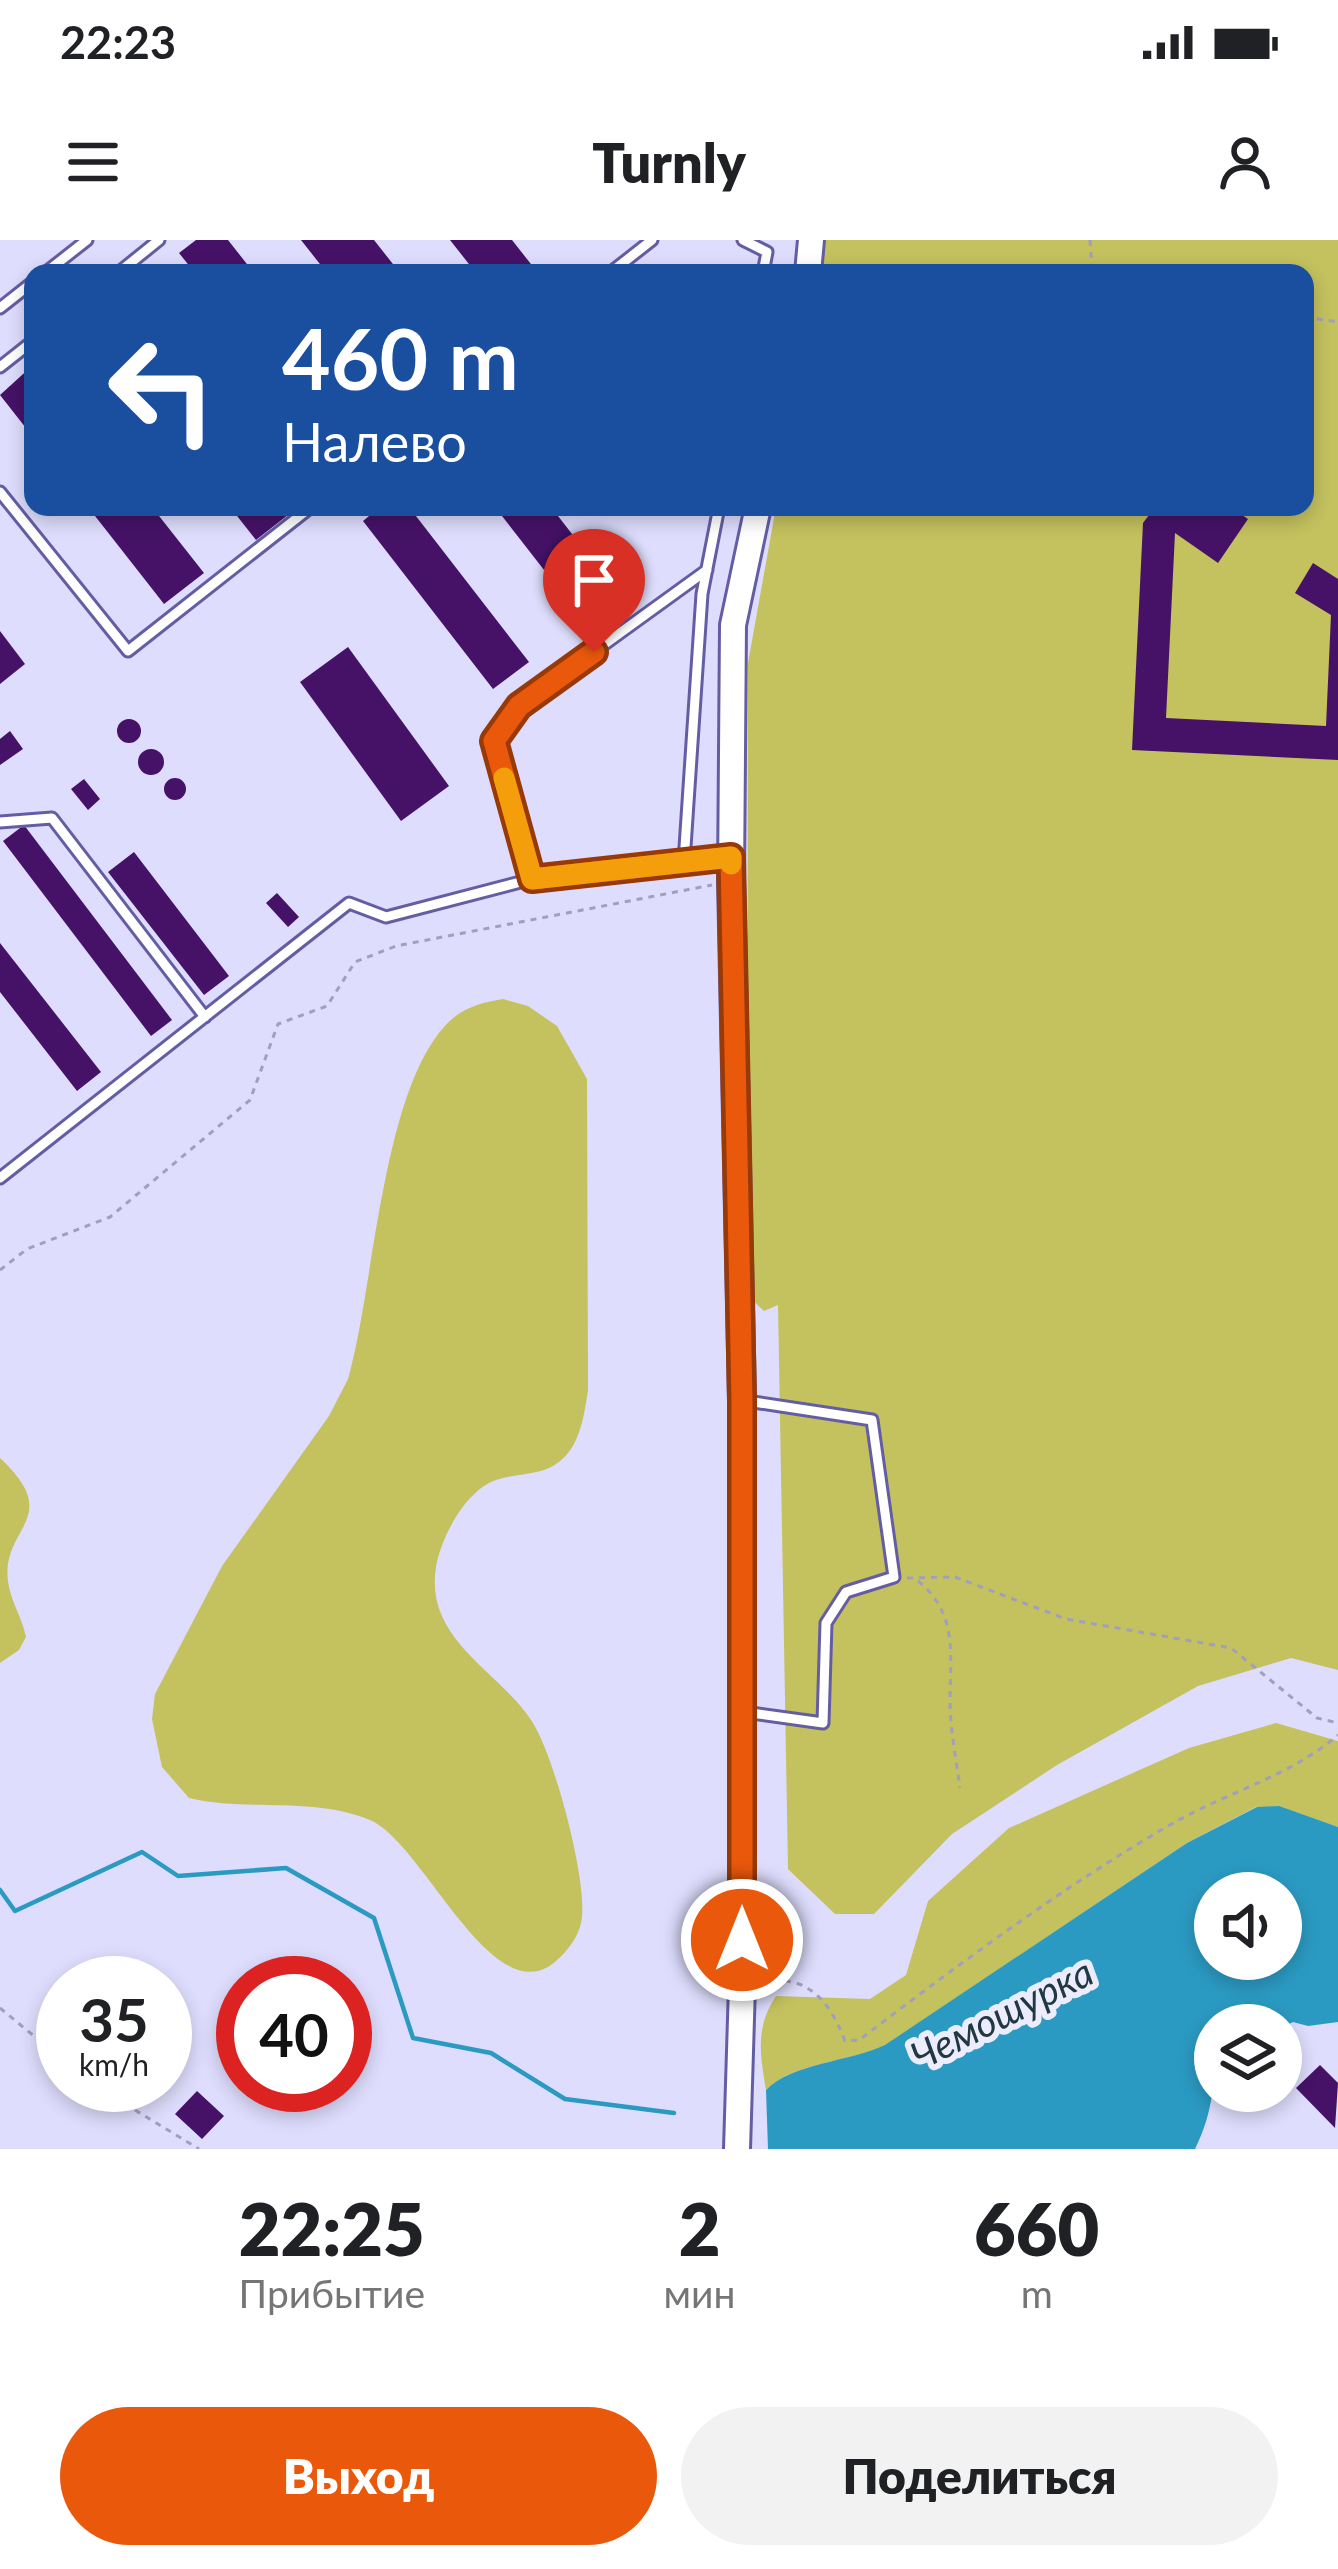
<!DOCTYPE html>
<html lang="ru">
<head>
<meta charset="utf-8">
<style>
	body { margin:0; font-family:Lato,sans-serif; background:#f2f2f2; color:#202124; height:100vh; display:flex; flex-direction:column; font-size:45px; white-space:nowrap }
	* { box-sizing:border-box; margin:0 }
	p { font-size:39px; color:#757577 }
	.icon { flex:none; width:66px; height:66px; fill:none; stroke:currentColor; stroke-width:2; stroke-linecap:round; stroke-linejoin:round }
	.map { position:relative; height:1909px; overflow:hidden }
	.drawer { display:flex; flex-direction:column; background:#fff; flex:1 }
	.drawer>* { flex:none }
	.top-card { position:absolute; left:24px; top:24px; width:1290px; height:252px; border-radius:24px; box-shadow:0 6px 18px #0003; background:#1a4fa0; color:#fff; overflow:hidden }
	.buttons { position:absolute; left:1194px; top:1632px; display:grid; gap:24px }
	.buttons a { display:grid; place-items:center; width:108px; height:108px; border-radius:50%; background:#fff; box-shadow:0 6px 18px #0003; font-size:60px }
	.speed { position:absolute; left:36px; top:1716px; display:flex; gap:24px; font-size:60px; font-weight:700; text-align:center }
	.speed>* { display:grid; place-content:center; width:156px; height:156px; border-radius:50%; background:#fff; box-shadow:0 6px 18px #0003; line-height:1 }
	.speed small { font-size:30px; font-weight:400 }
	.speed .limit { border:18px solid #d22; background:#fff; color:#111 }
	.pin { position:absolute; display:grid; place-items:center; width:102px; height:102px; color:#fff; margin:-123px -51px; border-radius:50% 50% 50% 0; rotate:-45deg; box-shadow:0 0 12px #0007 }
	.pin .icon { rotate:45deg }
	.me { position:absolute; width:132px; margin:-66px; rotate:0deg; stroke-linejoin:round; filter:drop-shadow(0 0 9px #0008) }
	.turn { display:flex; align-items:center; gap:42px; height:252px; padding:0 60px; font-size:54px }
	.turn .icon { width:156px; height:156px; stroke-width:2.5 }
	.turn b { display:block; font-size:84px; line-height:102px }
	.eta { display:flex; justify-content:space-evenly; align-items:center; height:204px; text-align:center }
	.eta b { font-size:72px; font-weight:800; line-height:84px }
	.primary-button { display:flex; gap:24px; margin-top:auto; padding:24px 60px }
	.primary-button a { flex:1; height:138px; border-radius:72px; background:#ea580c; color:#fff; font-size:48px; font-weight:800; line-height:138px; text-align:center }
	.primary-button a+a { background:#f2f2f2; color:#202124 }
	.status { display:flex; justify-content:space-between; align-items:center; height:84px; padding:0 60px; background:#fff; direction:ltr }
	.status svg { height:33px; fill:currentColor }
	header { display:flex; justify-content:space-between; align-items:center; height:156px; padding:0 60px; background:#fff; font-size:54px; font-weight:800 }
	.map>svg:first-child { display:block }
</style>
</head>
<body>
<div class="status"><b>22:23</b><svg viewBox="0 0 49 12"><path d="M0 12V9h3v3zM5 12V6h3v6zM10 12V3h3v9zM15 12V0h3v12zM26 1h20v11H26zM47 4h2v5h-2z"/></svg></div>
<header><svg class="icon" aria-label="menu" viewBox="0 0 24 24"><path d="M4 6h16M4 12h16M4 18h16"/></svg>Turnly<svg class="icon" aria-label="person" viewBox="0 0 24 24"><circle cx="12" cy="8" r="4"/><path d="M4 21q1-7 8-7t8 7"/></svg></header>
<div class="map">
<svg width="1338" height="1909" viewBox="0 0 1338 1909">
	<rect width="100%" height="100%" fill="#deddfd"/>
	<!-- green -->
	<path fill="#c4c15f" d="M 823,0 L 1338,0 L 1338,1430 L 1291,1418 L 1198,1446 L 1057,1525 L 952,1594 L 874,1674 L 835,1674 L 788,1629 L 778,1065 L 764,1071 L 750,1058 L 747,1046 L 748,423 L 776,267 L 1305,267 L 1305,33 L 823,33 Z
		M 503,759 L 528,766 L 557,786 L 587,839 L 588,1150 C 583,1183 578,1220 541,1231 C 526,1235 510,1235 496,1240 C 466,1250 441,1297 436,1327 C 424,1401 501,1431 533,1483 C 555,1519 586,1636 582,1676 C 581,1694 568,1711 555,1722 C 492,1774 423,1602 370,1580 C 312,1556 248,1572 189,1558 L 162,1527 L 152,1479 L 155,1454 L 222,1326 L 329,1176 L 348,1139 C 375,1045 382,841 452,779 C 467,766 485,762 503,759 Z
		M 0,1218 C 65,1279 1,1286 8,1341 C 10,1360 22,1377 26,1397 L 19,1410 L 0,1423 Z
		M 1276,1483 L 1338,1501 L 1338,1587 L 1280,1567 L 1256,1567 L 1187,1603 L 885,1806 C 849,1822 792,1823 766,1850 C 760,1814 755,1788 776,1756 L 870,1759 L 906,1735 L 928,1661 L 1009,1588 L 1189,1508 Z"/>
	<!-- water -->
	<path fill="#2b9ac2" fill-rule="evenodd" d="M 1279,1566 L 1338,1587 L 1338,1782 L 1308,1786 L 1293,1782 L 1281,1788 L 1215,1785 C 1215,1831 1216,1867 1195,1909 L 768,1909 L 766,1850 C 792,1823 849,1822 885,1805 L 1187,1603 L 1257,1567 ZM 1215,1653 L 1281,1653 L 1281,1719 L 1215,1719 Z"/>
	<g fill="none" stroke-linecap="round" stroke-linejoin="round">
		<!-- stream -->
		<path stroke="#2b9ac2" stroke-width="4.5" d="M 0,1650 L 15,1671 L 142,1612 L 178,1636 L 286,1628 L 374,1678 L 413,1798 L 491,1813 L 565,1859 L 674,1873"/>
	</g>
	<!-- building -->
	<path fill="#461268" d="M 196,0 L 228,0 L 254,33 L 195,33 L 179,13 Z
		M 301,0 L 374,0 L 400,33 L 327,33 Z
		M 450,0 L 512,0 L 538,33 L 476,33 Z
		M 33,125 L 33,197 L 0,155 Z
		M 88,267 L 152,267 L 204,333 L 164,364 Z
		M 230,267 L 290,267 L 293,271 L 256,300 Z
		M 380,267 L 409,267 L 529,422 L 493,449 L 363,281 Z
		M 495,267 L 551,267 L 618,353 L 583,380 Z
		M 1155,267 L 1230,267 L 1248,279 L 1218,323 L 1175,293 L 1166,478 L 1326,486 L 1331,375 L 1295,353 L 1313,323 L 1338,339 L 1338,520 L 1132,510 L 1143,283 Z
		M 0,391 L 25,424 L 0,444 Z
		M 348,407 L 449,546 L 401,581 L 300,442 Z
		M117 491a12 12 0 1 1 24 0a12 12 0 1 1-24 0Z
		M 10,491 L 23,509 L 0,525 L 0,499 Z
		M138 522a13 13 0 1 1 26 0a13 13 0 1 1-26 0Z
		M164 549a11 11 0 1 1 22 0a11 11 0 1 1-22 0Z
		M 84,539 L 100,559 L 88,570 L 71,549 Z
		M 24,585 L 172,780 L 151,796 L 3,601 Z
		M 134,612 L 229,736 L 204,755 L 108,632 Z
		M 277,653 L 299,677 L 288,687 L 266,663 Z
		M 0,703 L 101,832 L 77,851 L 0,752 Z
		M 1320,1825 L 1338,1843 L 1335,1888 L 1296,1848 Z
		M 197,1851 L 224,1876 L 202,1899 L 175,1874 Z"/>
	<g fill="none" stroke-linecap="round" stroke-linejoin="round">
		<!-- lane casing -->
		<g stroke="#655da3" stroke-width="15">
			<path id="lane" d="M 743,0 L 767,12 L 763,33
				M 45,33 L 87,0
				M 118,33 L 159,0
				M 610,33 L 652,0
				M 0,68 L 33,42
				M 0,127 L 33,101
				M 0,252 L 128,411 L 311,267
				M 0,582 L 52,578 L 205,777
				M 684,622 L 702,354 L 719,267
				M 532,639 L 494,501 L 519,466 L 707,330
				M 0,938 L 349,663 L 386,677 L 532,639 L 726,618
				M 744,1472 L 823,1483 L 826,1383 L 846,1352 L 894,1337 L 872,1180 L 747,1161"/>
		</g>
		<!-- secondary casing -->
		<g stroke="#655da3" stroke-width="30">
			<path id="secondary" d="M 808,33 L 811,0
				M 737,1909 L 742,1746 L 742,1160 L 731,641 L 733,385 L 758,267"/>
		</g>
		<!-- path -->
		<path stroke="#a19fbf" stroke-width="3" stroke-dasharray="6 6" stroke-linecap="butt" d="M 1090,0 L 1092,30 L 1103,33
			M 1305,77 L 1338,82
			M 0,1030 L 27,1009 L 110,977 L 250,860 L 278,784 L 327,766 L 355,722 L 396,706 L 712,645
			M 907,1338 L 955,1337 L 1066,1379 L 1231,1408 L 1317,1478 L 1338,1483
			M 918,1341 C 965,1379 946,1429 951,1482 C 953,1504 957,1526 960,1548
			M 761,1742 C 808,1733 830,1762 845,1801 L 859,1800 C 958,1725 1069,1642 1177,1581 C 1231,1551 1292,1535 1338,1495
			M 0,1768 L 63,1820
			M 94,1845 L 199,1909"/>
		<!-- lane -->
		<use href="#lane" stroke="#fff" stroke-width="9"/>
		<!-- secondary -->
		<use href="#secondary" stroke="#fff" stroke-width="24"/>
	</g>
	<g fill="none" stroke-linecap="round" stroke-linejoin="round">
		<!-- route casing -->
		<g stroke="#983908" stroke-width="30">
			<path id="route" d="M 594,412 L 519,466 L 494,501 L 532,639 L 731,617 L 742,1160 L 742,1700"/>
		</g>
		<!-- route -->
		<use href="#route" stroke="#ea580c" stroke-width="21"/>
		<!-- slow -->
		<path stroke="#f59e0b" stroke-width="21" d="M 504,538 L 532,639 L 731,617 L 731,624"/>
	</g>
	<g text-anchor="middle" stroke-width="12" stroke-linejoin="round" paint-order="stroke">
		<!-- water labels -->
		<g font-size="39" font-style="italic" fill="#203842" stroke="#ececfc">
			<text transform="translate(1002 1774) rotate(-27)" y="14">Чемошурка</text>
		</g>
	</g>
</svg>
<div class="buttons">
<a><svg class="icon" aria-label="sound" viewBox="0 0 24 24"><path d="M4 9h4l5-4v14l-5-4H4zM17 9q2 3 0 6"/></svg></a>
<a><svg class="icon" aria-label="layers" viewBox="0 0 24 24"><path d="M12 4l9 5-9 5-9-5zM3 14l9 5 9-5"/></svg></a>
</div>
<div class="speed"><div>35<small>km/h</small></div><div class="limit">40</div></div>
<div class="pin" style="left:594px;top:412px;background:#d93025"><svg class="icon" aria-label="arrive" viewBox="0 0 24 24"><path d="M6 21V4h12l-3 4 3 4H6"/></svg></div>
<svg class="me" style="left:742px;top:1700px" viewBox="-20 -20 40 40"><circle r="17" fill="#ea580c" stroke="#fff" stroke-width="3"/><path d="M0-11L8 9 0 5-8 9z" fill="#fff"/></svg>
<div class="top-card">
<div class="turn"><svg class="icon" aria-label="left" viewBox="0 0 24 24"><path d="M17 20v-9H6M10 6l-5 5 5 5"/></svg><div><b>460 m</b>Налево</div></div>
</div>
</div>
<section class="drawer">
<div class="eta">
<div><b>22:25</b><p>Прибытие</p></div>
<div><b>2</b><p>мин</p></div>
<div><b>660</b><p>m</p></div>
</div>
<div class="primary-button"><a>Выход</a><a>Поделиться</a></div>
</section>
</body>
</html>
